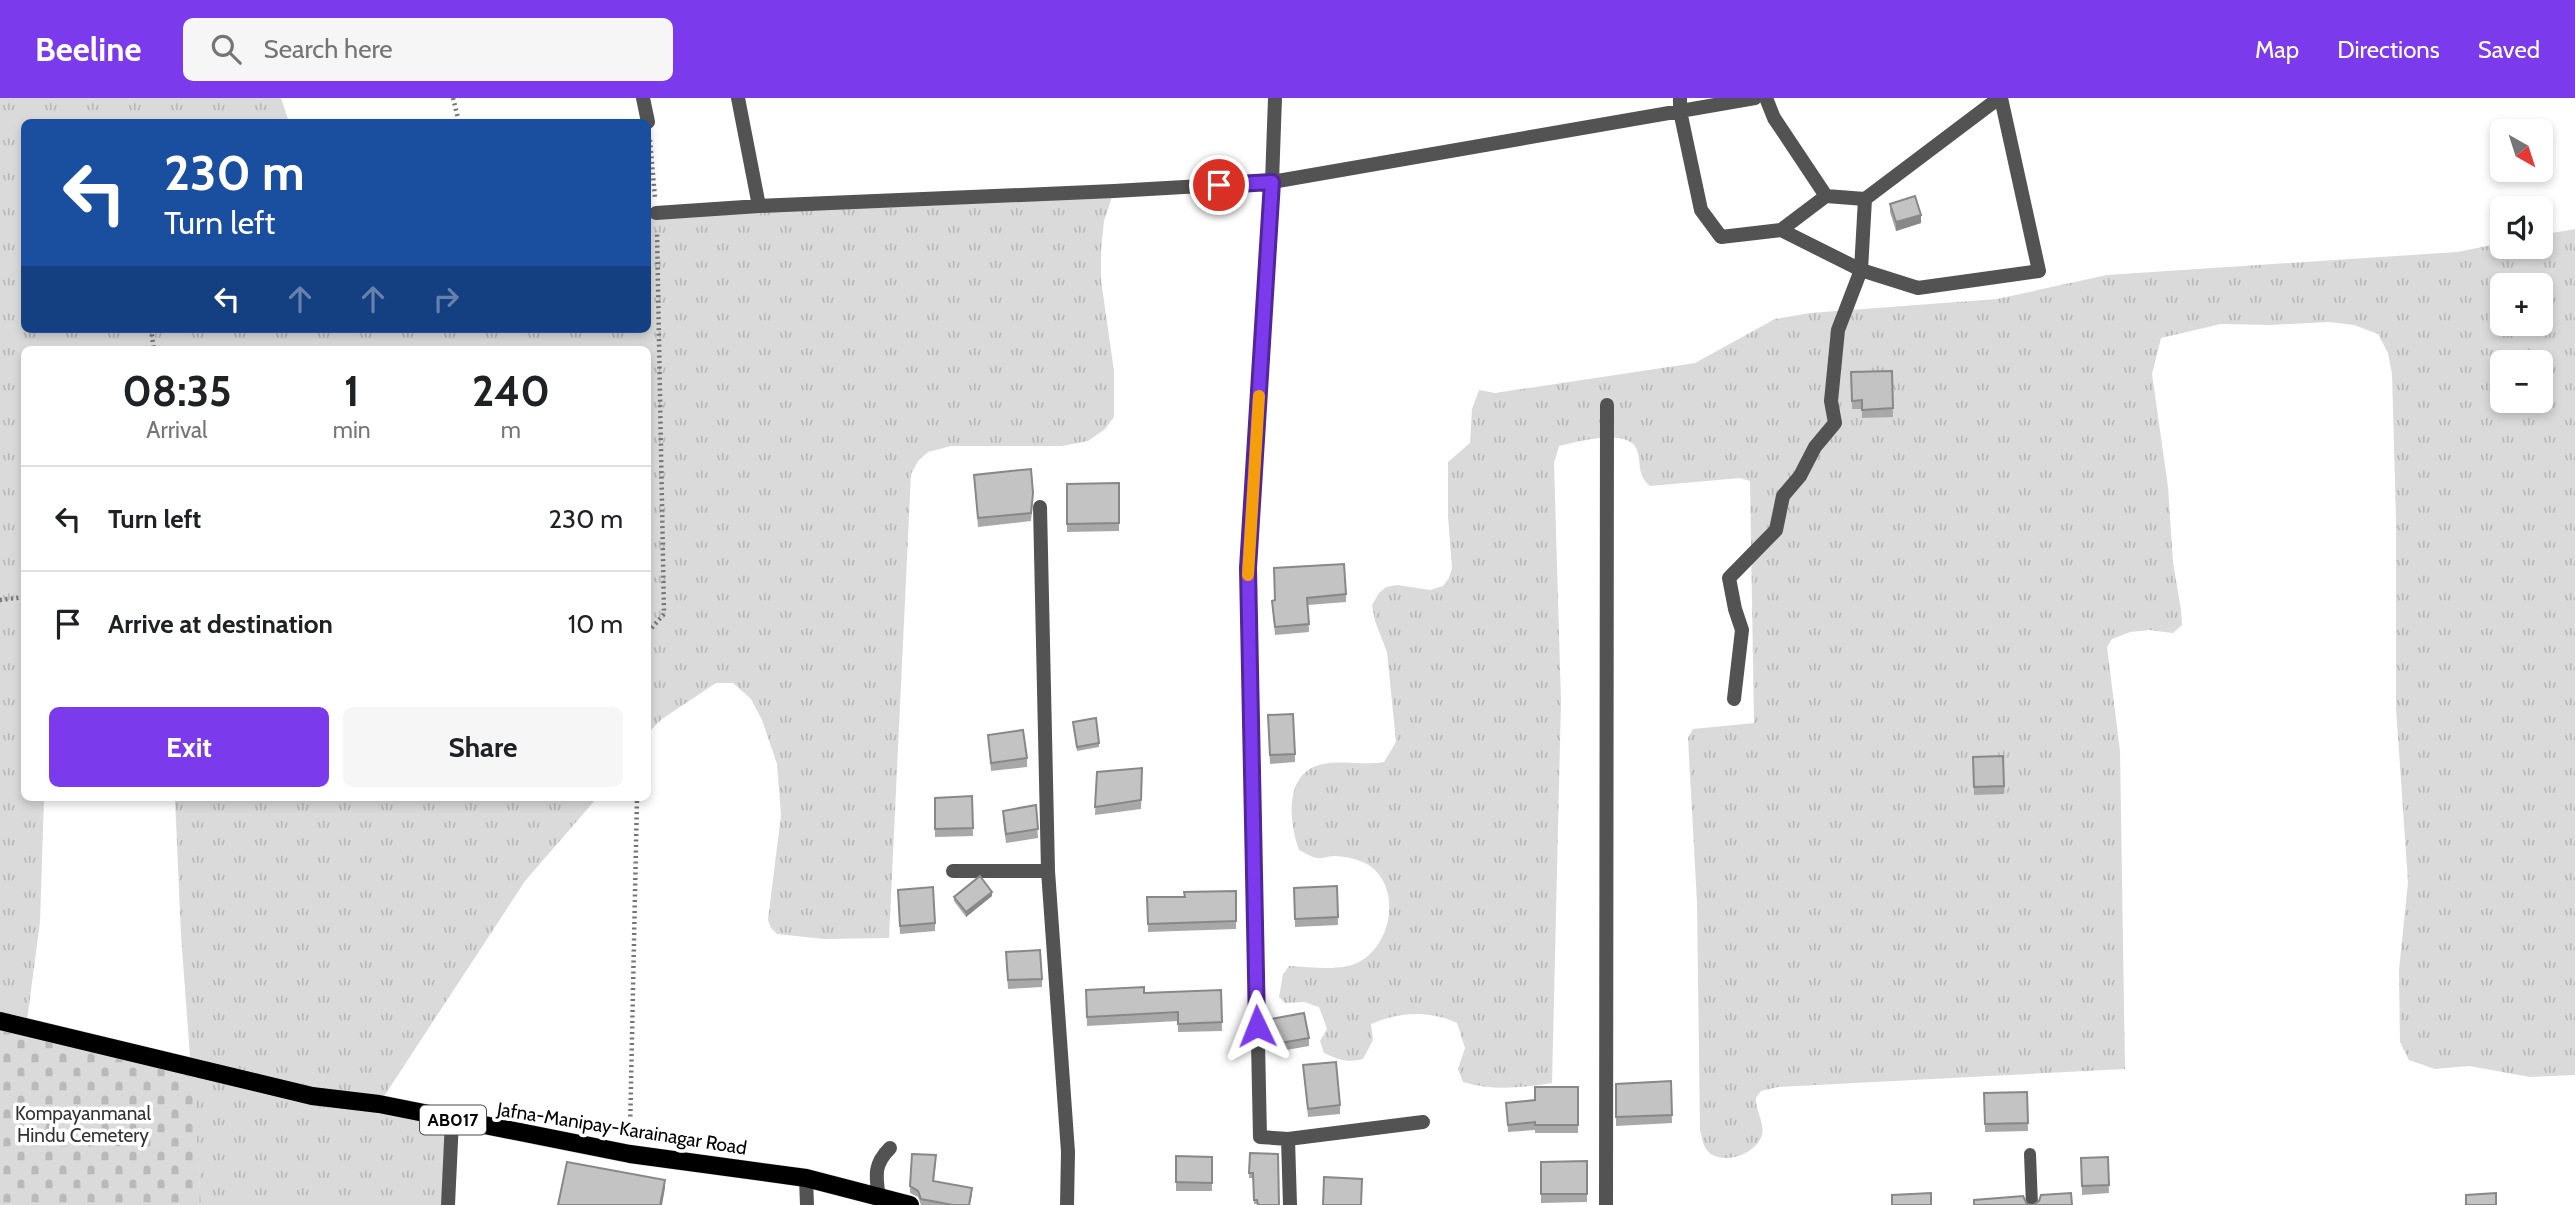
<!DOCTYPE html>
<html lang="en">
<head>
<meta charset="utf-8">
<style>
	body { margin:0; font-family:Cabin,sans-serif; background:#f6f6f6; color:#202124; height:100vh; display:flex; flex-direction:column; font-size:26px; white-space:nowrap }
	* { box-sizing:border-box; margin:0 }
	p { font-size:23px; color:#757577 }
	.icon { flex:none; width:38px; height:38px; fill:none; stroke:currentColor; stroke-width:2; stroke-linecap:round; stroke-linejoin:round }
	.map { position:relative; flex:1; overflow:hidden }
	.panel { position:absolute; left:21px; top:248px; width:630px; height:455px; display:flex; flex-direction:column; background:#fff; border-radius:10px; box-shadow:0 4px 10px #0003 }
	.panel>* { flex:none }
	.top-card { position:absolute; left:21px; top:21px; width:630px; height:214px; border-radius:10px; box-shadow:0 4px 10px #0003; background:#1a4fa0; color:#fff; overflow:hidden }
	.needle { width:46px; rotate:141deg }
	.fabs { position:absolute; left:2490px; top:21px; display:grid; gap:14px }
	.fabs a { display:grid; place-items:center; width:63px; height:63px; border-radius:10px; background:#fff; box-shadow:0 4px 10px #0003; font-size:35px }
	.pin { position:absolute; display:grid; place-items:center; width:60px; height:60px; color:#fff; margin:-30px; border:4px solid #fff; border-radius:50%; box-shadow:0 2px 7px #0007 }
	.me { position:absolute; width:77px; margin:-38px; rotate:358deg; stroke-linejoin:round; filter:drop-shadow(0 0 5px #0008) }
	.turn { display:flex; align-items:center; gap:24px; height:147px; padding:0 28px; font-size:32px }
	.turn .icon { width:91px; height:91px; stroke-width:2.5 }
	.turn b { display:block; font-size:49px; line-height:60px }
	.lanes { display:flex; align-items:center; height:66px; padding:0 28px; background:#0003; justify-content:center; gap:35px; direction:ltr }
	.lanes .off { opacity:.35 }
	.eta { display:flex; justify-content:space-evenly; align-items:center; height:119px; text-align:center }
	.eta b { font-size:42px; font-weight:700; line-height:49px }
	.button { display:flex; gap:14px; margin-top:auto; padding:14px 28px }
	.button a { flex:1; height:80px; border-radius:10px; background:#7c3aed; color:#fff; font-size:28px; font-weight:700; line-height:80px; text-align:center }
	.button a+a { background:#f6f6f6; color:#202124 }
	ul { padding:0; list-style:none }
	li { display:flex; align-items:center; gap:21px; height:105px; padding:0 28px; border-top:2px solid #e0e0e0 }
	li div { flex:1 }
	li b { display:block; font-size:26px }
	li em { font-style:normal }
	header { display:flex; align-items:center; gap:42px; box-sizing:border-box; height:98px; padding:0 35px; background:#7c3aed; color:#fff }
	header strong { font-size:33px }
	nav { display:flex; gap:38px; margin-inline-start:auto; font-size:24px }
	.search { width:490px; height:63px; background:#f6f6f6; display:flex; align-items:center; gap:18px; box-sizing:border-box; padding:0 24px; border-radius:10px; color:#757577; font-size:26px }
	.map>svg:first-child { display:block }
</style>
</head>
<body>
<header>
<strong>Beeline</strong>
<div class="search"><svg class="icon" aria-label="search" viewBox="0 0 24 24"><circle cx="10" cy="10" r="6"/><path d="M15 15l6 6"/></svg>Search here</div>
<nav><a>Map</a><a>Directions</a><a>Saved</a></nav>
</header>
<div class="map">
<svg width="2575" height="1107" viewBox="0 0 2575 1107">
	<defs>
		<pattern id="grass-tufts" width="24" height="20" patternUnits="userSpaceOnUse" patternTransform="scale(1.75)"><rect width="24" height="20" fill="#dadada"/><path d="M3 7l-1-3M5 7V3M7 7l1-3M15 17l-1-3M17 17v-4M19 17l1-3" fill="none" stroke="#b9b9b9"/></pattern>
		<pattern id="cemetery-stones" width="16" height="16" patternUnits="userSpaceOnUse" patternTransform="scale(1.75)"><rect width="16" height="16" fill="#dadada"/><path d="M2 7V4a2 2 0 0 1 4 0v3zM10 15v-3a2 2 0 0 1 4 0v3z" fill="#b9b9b9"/></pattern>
	</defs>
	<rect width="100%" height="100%" fill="#fff"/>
	<!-- grass -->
	<path fill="url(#grass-tufts)" fill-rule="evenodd" d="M 0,0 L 281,0 L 289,24 L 24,24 L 24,231 L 648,231 L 648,115 L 1114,93 L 1104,123 L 1101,152 L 1101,182 L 1114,273 L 1114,319 L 1105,331 L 1088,343 L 1062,348 L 951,348 L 928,354 L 918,363 L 911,376 L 889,840 L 824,841 L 777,836 L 771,830 L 768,822 L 781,717 L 777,666 L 762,622 L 751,601 L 733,585 L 716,585 L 662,621 L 648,635 L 648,252 L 24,252 L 24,700 L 44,700 L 40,824 L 26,930 L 0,923 Z
		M 2575,131 L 2575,977 L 2530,979 L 2469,968 L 2435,971 L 2409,962 L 2400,944 L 2399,872 L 2408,784 L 2396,610 L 2396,421 L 2392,276 L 2388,255 L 2378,236 L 2354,227 L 2329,224 L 2270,227 L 2221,226 L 2161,240 L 2152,276 L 2168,389 L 2173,464 L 2181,512 L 2182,527 L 2173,535 L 2149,532 L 2130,534 L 2112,541 L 2107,549 L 2120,653 L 2125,971 L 1778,989 L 1761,993 L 1756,1000 C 1755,1012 1765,1025 1762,1037 C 1756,1056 1727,1066 1711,1056 C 1703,1051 1702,1040 1700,1032 L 1697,804 L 1688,640 L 1693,631 L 1754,625 L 1750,383 L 1740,380 L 1650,388 C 1636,375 1642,368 1637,352 C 1629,329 1577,344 1559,348 L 1554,365 L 1561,603 L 1552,985 C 1522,990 1493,993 1463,984 L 1458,971 L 1465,950 L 1457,925 C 1429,912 1399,914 1371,926 L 1373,942 L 1363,961 C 1347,965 1339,962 1324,955 L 1320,943 L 1327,931 L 1319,909 L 1304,904 L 1285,905 L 1279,899 L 1283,876 L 1289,868 C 1308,869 1330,872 1348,868 C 1389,859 1405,793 1370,768 C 1362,762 1345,758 1334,758 C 1329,758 1323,761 1318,760 C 1312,760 1304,754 1299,752 C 1289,725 1284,677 1319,667 C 1341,661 1362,668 1384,664 L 1396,644 L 1387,554 L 1375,523 L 1372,507 L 1379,495 L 1386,489 L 1397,487 L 1430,492 L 1443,488 L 1449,480 L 1452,470 L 1448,419 L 1448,364 L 1470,345 L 1472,311 L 1479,292 L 1495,295 L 1695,265 L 1775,221 L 1810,215 L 1997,201 L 2107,177 L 2457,154 L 2502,145 L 2502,149 L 2541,149 L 2541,137 ZM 2502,187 L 2541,187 L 2541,226 L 2502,226 ZM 2502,264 L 2541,264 L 2541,303 L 2502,303 Z
		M 175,700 L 597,700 L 525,783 L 379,1006 L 452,1022 L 448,1107 L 201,1107 L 181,837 Z"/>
	<!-- cemetery -->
	<path fill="url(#cemetery-stones)" d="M 0,923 L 192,968 L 201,1107 L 0,1107 Z"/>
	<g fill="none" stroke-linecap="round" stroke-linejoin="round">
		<!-- primary casing -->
		<g stroke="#dbdbdb" stroke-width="19">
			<path id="primary" d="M 0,923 L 312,998 L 379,1006 L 630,1056 L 806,1080 L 910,1107"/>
		</g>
		<!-- path -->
		<path stroke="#757575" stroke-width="4.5" stroke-dasharray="2 3.5" stroke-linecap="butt" d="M 453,0 L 459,24
			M 650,42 L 655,100
			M 151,231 L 154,252
			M 0,502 L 24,499
			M 648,534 L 664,516 L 657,133
			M 630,1035 L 637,700"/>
		<!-- lane -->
		<path stroke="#535353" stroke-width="12" d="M 2030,1056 L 2032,1107"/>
		<!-- street -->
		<path stroke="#535353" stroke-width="14" d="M 643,0 L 648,24
			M 738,0 L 759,108
			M 1275,0 L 1272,84 L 1248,470 L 1260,1039 L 1288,1041 L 1423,1024
			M 1680,0 L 1680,13 L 1701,112 L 1721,139 L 1781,132 L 1826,98 L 1865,101 L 1999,0
			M 1766,0 L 1774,20 L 1826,98
			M 1865,101 L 1861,172 L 1918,190 L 2039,173 L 2001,0
			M 656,115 L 759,108 L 1114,93 L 1272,84 L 1755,0
			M 1040,409 L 1048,773 L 1068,1054 L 1067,1107
			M 1734,601 L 1742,532 L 1735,511 L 1729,480 L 1776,432 L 1783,398 L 1800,378 L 1815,349 L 1835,325 L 1831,303 L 1838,232 L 1861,172 L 1781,132
			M 953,773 L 1048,773
			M 1288,1041 L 1290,1107
			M 806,1080 L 807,1107
			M 879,1101 C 876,1078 873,1067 890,1050
			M 448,1107 L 452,1022
			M 1606,1107 L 1607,307"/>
		<!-- primary -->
		<use href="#primary" stroke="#000" stroke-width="18"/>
	</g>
	<!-- wall -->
	<path fill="#a8a8a8" d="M 1890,106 L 1921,125 L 1896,133 L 1890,114 Z
		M 1892,273 L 1893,319 L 1862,320 L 1862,311 L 1852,311 L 1851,274 Z
		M 974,377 L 1033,403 L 1031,423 L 978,429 Z
		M 1119,385 L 1119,433 L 1067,434 L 1067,386 Z
		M 1346,496 L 1346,504 L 1308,507 L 1309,534 L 1275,537 L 1272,503 Z
		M 1073,624 L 1099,645 L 1099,649 L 1077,653 Z
		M 1268,626 L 1295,656 L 1295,664 L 1270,666 Z
		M 988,637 L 1027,660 L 1027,669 L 991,673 Z
		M 1973,659 L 2004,688 L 2004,696 L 1974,697 Z
		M 1142,670 L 1141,711 L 1095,717 L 1097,674 Z
		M 972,698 L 973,738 L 935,739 L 935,700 Z
		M 1036,707 L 1038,740 L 1006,745 L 1003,721 L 1003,713 Z
		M 1337,788 L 1338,827 L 1295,829 L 1294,790 Z
		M 898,792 L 935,825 L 935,833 L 900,836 Z
		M 1236,793 L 1236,831 L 1148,834 L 1147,799 L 1185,799 Z
		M 992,798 L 966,819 L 954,803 L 954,799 Z
		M 1006,862 L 1042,881 L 1042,889 L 1008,891 Z
		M 1086,892 L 1144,895 L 1221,892 L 1222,933 L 1178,934 L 1178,923 L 1087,928 Z
		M 1271,921 L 1309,940 L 1309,948 L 1275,954 L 1271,929 Z
		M 1303,967 L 1340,1007 L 1340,1016 L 1308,1019 Z
		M 1671,983 L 1672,1025 L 1616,1028 L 1616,986 Z
		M 1578,989 L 1578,1035 L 1535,1035 L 1535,1032 L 1508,1034 L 1506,1005 L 1535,1002 Z
		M 2027,994 L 2028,1033 L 1985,1034 L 1984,995 Z
		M 1250,1055 L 1278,1056 L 1257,1106 L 1254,1106 L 1253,1080 L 1249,1080 Z
		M 1176,1058 L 1212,1059 L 1212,1093 L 1176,1093 Z
		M 2108,1059 L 2109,1095 L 2082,1097 L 2081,1060 Z
		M 1587,1063 L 1587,1104 L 1541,1105 L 1541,1064 Z
		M 936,1064 L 934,1083 L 972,1097 L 970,1107 L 921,1107 L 918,1099 L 910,1095 L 910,1088 Z"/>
	<!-- shaded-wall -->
	<path fill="#888" d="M 1921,117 L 1921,125 L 1896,133 L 1896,124 Z
		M 992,794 L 992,798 L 966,819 L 966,814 Z
		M 665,1082 L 665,1090 L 662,1107 L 660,1107 Z"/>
	<!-- building -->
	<path fill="#c3c3c3" stroke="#888" stroke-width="2" d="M 1915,98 L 1921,117 L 1896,124 L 1890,106 Z
		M 1892,273 L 1893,310 L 1862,312 L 1862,302 L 1852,303 L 1851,274 Z
		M 1031,371 L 1033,395 L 1031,415 L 978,420 L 974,377 Z
		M 1119,385 L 1119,425 L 1067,426 L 1067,386 Z
		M 1344,466 L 1346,496 L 1307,500 L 1309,526 L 1275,529 L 1272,503 L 1275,502 L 1274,470 Z
		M 1293,616 L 1295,656 L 1270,657 L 1268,617 Z
		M 1096,620 L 1099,645 L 1077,649 L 1073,624 Z
		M 1023,632 L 1027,660 L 991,665 L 988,637 Z
		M 2003,658 L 2004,688 L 1974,689 L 1973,659 Z
		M 1142,670 L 1141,702 L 1095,709 L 1097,674 Z
		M 972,698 L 973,730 L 935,731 L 935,700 Z
		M 1036,707 L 1038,731 L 1006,736 L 1003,713 Z
		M 980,778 L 992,794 L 966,814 L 954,799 Z
		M 1337,788 L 1338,819 L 1295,821 L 1294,790 Z
		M 933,789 L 935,825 L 900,828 L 898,792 Z
		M 1236,793 L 1236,823 L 1148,826 L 1147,799 L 1185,799 L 1184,794 Z
		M 1040,852 L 1042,881 L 1008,882 L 1006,854 Z
		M 1144,889 L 1144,895 L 1221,892 L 1222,924 L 1178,926 L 1178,914 L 1087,919 L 1086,892 Z
		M 1304,915 L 1309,940 L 1275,946 L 1271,921 Z
		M 1336,964 L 1340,1007 L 1308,1011 L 1303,967 Z
		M 1671,983 L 1672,1017 L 1616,1019 L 1616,986 Z
		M 1535,989 L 1578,989 L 1578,1027 L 1535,1027 L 1535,1024 L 1508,1027 L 1506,1005 L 1535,1002 Z
		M 2027,994 L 2028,1025 L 1985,1026 L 1984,995 Z
		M 1250,1055 L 1278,1056 L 1279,1107 L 1258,1107 L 1257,1102 L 1254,1102 L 1253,1075 L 1249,1075 Z
		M 912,1056 L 936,1057 L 933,1083 L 972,1090 L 969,1107 L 953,1107 L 921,1101 L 918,1093 L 910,1088 Z
		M 1176,1058 L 1212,1059 L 1212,1085 L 1176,1084 Z
		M 2108,1059 L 2109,1087 L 2082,1088 L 2081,1060 Z
		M 1587,1063 L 1587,1096 L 1541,1096 L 1541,1064 Z
		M 567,1064 L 665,1082 L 660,1107 L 558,1107 Z
		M 1324,1079 L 1362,1081 L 1361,1107 L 1323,1107 Z
		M 1931,1095 L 1931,1107 L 1892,1107 L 1892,1097 Z
		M 2071,1095 L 2072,1107 L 2033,1107 L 2039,1103 L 2041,1097 Z
		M 2496,1095 L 2496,1107 L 2466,1107 L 2466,1097 Z
		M 2023,1098 L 2027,1106 L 2032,1107 L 1974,1107 L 1974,1102 Z"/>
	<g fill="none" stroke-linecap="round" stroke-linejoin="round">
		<!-- route casing -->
		<g stroke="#51269a" stroke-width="18">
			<path id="route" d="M 1219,87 L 1272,84 L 1248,470 L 1257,928"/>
		</g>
		<!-- route -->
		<use href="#route" stroke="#7c3aed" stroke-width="12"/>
		<!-- slow -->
		<path stroke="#f59e0b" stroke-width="12" d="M 1248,477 L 1259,298"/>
	</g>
	<g text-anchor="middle" stroke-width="7" stroke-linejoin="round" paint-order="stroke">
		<!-- shield labels -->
		<rect fill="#fff" stroke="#4c4c4c" stroke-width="2" x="420" y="1007.5" width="66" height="29" rx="5"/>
		<g font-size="18" font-weight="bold" fill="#000">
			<text x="453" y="1028">AB017</text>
		</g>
		<!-- park labels -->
		<g font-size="19" fill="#313131" stroke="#fff">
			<text x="83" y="1022">Kompayanmanal<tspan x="83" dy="22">Hindu Cemetery</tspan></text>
		</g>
		<!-- street labels -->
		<g font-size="19" fill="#000" stroke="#fff">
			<text transform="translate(622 1030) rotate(9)" y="7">Jafna-Manipay-Karainagar Road</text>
		</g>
	</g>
</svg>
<div class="fabs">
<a><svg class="needle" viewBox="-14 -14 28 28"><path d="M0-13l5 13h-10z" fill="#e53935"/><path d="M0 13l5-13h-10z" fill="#757577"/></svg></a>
<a><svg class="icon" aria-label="sound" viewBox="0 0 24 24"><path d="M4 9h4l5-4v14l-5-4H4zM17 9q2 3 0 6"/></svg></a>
<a>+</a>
<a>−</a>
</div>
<div class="pin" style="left:1219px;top:87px;background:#d93025"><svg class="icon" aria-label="arrive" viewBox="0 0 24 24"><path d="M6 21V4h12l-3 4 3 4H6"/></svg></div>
<svg class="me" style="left:1257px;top:928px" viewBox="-20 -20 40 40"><path d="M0-17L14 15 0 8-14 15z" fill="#7c3aed" stroke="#fff" stroke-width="4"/></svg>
<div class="top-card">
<div class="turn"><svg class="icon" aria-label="left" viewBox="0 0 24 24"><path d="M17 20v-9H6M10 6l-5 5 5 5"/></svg><div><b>230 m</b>Turn left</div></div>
<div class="lanes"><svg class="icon" aria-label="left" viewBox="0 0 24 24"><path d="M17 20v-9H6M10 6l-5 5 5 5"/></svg><svg class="icon off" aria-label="ahead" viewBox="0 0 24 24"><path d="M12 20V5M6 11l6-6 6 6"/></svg><svg class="icon off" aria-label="ahead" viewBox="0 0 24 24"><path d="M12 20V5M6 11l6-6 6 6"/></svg><svg class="icon off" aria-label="right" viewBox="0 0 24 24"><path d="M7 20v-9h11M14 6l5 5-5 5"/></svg></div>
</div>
<section class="panel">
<div class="eta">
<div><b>08:35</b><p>Arrival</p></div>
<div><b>1</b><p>min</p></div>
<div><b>240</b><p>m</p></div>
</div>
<ul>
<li><svg class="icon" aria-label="left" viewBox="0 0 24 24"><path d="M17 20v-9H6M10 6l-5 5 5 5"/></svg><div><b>Turn left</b></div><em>230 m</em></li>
<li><svg class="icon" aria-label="arrive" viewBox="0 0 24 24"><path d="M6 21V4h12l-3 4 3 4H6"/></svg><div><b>Arrive at destination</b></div><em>10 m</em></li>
</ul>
<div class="button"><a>Exit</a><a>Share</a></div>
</section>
</div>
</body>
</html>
